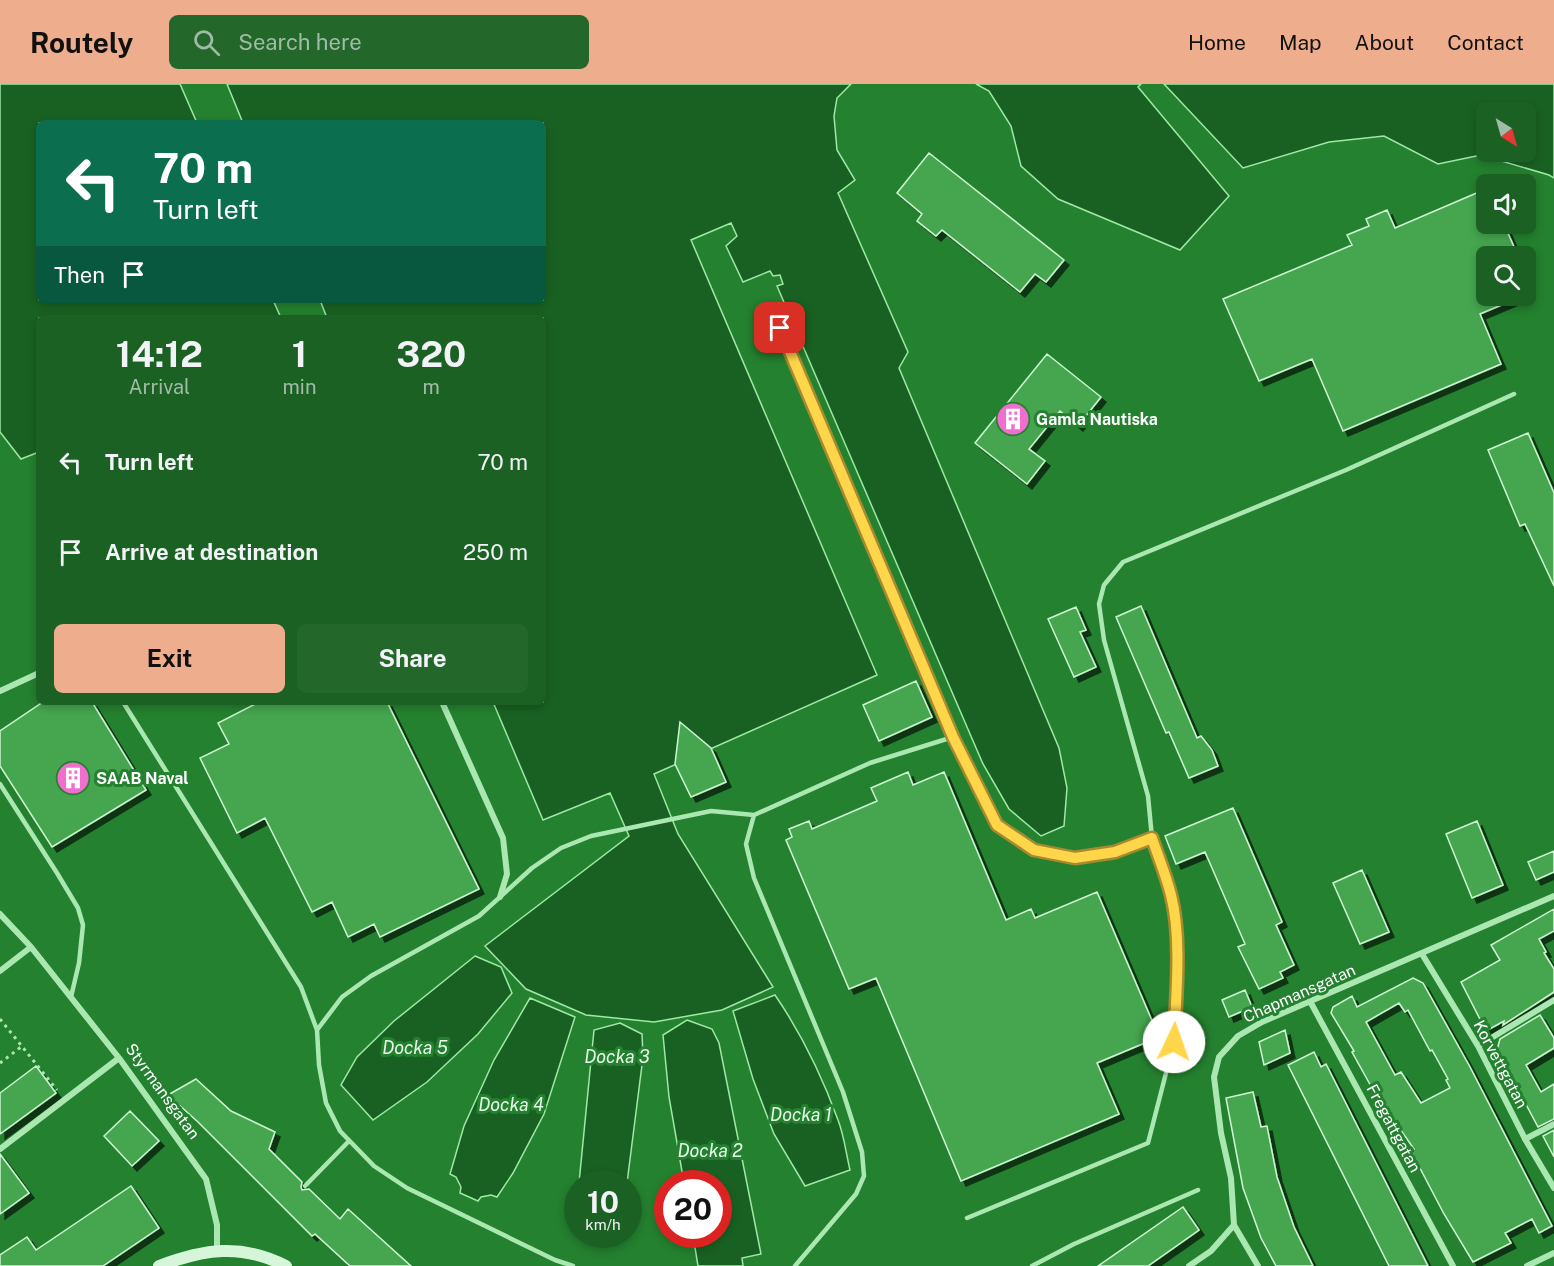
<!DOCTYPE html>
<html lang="en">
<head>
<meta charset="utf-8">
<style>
	body { margin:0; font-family:"Public Sans",sans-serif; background:#24672b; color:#f1f3f6; height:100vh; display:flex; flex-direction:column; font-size:22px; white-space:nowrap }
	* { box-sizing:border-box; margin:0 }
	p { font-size:20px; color:#a0bca6 }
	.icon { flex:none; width:33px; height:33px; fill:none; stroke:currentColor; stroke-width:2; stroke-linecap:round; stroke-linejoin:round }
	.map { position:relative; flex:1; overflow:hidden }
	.details { position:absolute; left:36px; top:231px; width:510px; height:390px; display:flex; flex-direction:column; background:#1b6123; border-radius:9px; box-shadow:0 3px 9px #0003 }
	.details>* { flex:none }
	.guide { position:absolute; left:36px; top:36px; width:510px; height:183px; border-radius:9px; box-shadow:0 3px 9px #0003; background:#0b6e4f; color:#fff; overflow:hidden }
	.needle { width:39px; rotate:143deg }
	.tools { position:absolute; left:1476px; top:18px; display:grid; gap:12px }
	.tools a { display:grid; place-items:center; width:60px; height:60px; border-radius:9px; background:#1b6123; box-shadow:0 3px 9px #0003; font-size:30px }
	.speed { position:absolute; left:564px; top:1086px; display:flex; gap:12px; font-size:30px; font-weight:700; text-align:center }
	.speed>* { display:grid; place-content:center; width:78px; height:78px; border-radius:50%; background:#1b6123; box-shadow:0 3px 9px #0003; line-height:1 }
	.speed small { font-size:15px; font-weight:400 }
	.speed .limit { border:9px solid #d22; background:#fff; color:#111 }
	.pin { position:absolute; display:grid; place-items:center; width:51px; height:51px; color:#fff; margin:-26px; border-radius:12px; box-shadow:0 3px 9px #0006 }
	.me { position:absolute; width:66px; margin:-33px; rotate:3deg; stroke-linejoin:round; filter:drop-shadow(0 0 4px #0008) }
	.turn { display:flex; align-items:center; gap:21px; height:126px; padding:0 18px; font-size:27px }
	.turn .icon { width:78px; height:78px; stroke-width:2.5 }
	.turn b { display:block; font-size:42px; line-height:51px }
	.then { display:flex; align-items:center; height:57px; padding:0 18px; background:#0003; gap:12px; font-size:22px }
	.eta { display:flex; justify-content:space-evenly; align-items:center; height:102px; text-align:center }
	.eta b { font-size:36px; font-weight:700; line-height:42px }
	.action { display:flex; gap:12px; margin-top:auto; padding:12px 18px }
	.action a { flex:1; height:69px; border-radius:9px; background:#eead8d; color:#111; font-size:24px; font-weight:700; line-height:69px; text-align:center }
	.action a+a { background:#24672b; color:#f1f3f6 }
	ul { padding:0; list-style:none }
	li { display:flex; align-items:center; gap:18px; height:90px; padding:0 18px }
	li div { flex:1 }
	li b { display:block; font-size:22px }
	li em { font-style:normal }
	header { display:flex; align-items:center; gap:36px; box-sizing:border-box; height:84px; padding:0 30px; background:#eead8d; color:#111 }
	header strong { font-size:28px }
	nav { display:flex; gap:33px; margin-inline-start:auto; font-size:21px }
	.search { width:420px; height:54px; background:#24672b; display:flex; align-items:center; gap:15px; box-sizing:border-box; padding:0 21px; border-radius:9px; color:#a0bca6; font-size:22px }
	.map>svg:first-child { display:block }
</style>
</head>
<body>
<header>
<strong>Routely</strong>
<div class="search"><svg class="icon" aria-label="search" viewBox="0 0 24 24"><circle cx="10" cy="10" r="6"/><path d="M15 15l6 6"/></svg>Search here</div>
<nav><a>Home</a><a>Map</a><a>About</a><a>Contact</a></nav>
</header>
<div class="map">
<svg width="1554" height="1182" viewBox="0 0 1554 1182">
	<defs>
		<filter id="shadow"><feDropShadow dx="5" dy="5" stdDeviation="0" flood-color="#0009"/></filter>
	</defs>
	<rect width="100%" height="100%" fill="#24812f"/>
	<!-- water -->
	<path fill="#196122" stroke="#9fe8a6" stroke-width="1.5" fill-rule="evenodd" d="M 0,0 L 180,0 L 197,39 L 39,39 L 39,216 L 273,216 L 281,234 L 39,234 L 39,368 L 21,375 L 0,348 Z
		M 227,0 L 851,0 L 837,14 L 834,32 L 837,66 L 855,96 L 838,109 L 908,268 L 899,284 L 1059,664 L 1067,704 L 1064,742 L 1041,752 L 1009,725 L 983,680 L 777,202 L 783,200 L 780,191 L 773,192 L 770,187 L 743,198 L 726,162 L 737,152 L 731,139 L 691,156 L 877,591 L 654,690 L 678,750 L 773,903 L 722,926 L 654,938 L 586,931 L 526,905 L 485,862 L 629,752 L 610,709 L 543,736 L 493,618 L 543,618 L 543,234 L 327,234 L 320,216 L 543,216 L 543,39 L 243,39 Z
		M 976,0 L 1141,0 L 1138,3 L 1229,112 L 1180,166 L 1058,115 L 1021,82 L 1011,42 L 989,7 Z
		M 1164,0 L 1554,0 L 1554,94 L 1549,91 L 1481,71 L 1438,80 L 1384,52 L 1329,58 L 1243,84 ZM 1486,28 L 1526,28 L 1526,68 L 1486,68 Z
		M 475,872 L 501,883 L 512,909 L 478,950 L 427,998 L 373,1036 L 341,1001 L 357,973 L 394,937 Z
		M 775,911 C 801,949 822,992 838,1036 C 844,1051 846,1069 850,1086 L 805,1102 L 774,1050 L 753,995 L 733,927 Z
		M 530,914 L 575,933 L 544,1030 L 513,1089 L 497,1113 L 491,1111 L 481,1113 L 478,1117 L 460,1109 L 461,1103 L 456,1093 L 450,1090 L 464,1042 L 494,976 Z
		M 687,936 L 712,945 L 719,959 L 761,1170 L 742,1174 L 743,1182 L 698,1182 L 693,1151 L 718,1150 L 718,1100 L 684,1099 L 669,1013 L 663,951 Z
		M 620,939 L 642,950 L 643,973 L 627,1099 L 579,1099 L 594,946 Z"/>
	<!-- building -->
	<path fill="#44a64f" stroke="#cef6d2" stroke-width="1.5" fill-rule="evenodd" filter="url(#shadow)" d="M 929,69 L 1064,176 L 1046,198 L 1035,190 L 1020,208 L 942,146 L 936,152 L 917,137 L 922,130 L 897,109 Z
		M 1486,105 L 1486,140 L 1504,140 L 1518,172 L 1486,172 L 1486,212 L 1523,212 L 1480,230 L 1501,280 L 1343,347 L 1312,275 L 1259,297 L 1223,215 L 1352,161 L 1347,151 L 1369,142 L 1366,135 L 1387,126 L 1395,144 Z
		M 1047,270 L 1101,313 L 1078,342 L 1060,327 L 1029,365 L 1045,377 L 1027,400 L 975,359 Z
		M 1528,349 L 1554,409 L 1554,502 L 1525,440 L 1520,442 L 1488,366 Z
		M 1141,522 L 1197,654 L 1201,652 L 1212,666 L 1218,682 L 1189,694 L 1169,648 L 1166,649 L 1116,533 Z
		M 1076,523 L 1086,546 L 1080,548 L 1096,583 L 1074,593 L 1048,535 Z
		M 916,597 L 932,633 L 879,657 L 863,621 Z
		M 43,618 L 92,618 L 146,706 L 52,763 L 0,682 L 0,647 Z
		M 259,618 L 387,618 L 479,805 L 380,853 L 374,840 L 348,853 L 332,818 L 312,828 L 265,734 L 237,749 L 200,674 L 229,660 L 218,639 Z
		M 680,638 L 711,664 L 726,698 L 691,713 L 675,680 Z
		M 908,688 L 913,701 L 944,688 L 1006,836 L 1031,825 L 1035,834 L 1097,808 L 1159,953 L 1097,979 L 1119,1030 L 961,1097 L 876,894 L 849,905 L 786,756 L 792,753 L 789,745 L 809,737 L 812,745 L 877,717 L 871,704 Z
		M 1233,724 L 1282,838 L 1276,841 L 1294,881 L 1280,888 L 1283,894 L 1259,905 L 1238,863 L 1245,860 L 1205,768 L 1176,780 L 1165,752 Z
		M 1477,737 L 1503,801 L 1472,814 L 1446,750 Z
		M 1554,767 L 1554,788 L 1536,796 L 1528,778 Z
		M 1362,786 L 1389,848 L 1360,860 L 1333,799 Z
		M 1554,825 L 1554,847 L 1539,855 L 1546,868 L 1544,869 L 1554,885 L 1554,908 L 1503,941 L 1504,937 L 1486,947 L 1461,898 L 1500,876 L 1491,861 Z
		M 1413,894 L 1423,899 L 1470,983 L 1552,1142 L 1539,1149 L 1532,1135 L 1505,1149 L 1511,1159 L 1473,1178 L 1444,1130 L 1411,1067 L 1414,1065 L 1393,1035 L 1375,1002 L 1372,1004 L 1352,968 L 1354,967 L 1331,929 L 1333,923 L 1352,912 L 1357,923 ZM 1399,919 L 1405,928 L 1408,926 L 1430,967 L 1432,966 L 1448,995 L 1446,996 L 1450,1004 L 1421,1019 L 1401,988 L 1395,991 L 1366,938 Z
		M 1245,906 L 1252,923 L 1229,933 L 1222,916 Z
		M 1540,931 L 1554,954 L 1554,964 L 1526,981 L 1541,1008 L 1554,1000 L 1554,1035 L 1538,1043 L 1497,966 L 1500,955 Z
		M 1285,946 L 1290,969 L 1264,981 L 1259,958 Z
		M 1314,968 L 1321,983 L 1326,980 L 1428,1182 L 1389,1182 L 1288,981 Z
		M 36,982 L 56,1009 L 0,1050 L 0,1009 Z
		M 196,995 L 231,1027 L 275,1048 L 269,1065 L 302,1098 L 301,1103 L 302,1106 L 309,1105 L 340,1135 L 348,1125 L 411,1182 L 350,1182 L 315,1150 L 312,1152 L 198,1038 L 168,1011 Z
		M 1253,1008 L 1261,1043 L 1267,1042 L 1277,1093 L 1294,1143 L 1313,1182 L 1276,1182 L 1261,1154 L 1243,1104 L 1226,1014 Z
		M 130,1027 L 159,1057 L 132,1082 L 104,1052 Z
		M 1554,1046 L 1554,1073 L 1543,1052 Z
		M 0,1070 L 29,1109 L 0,1130 Z
		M 131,1102 L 159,1144 L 103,1182 L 0,1182 L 0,1171 L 27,1153 L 36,1166 Z
		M 1183,1123 L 1199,1146 L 1148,1182 L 1098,1182 Z"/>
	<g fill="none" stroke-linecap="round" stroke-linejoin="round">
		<!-- path -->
		<path stroke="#abe7b1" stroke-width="3" stroke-dasharray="3 4.5" stroke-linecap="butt" d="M 0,935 L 57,1006
			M 0,979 L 21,963"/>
		<!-- lane -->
		<path stroke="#abe7b1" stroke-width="4.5" d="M 780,244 L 953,653 L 997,741 L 1034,766 L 1075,774 L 1115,768 L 1152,754
			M 123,618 L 301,903 L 317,946 L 319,981 L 326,1019 L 340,1047 L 374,1082 L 407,1104 L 555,1176 L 573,1182
			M 0,700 L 57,789 L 78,824 L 83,841 L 79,879 L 71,913
			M 754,731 L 746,760 L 754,794 L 843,1008 L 862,1068 L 864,1092 L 856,1110 L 795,1182
			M 317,946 L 342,913 L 371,892 L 479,832 L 532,784 L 561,764 L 591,752 L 711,727 L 754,731 L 870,679 L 953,653
			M 305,1102 L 349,1057
			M 967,1134 L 1148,1059 L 1174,958 L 1176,911 L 1175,842 L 1171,812 L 1152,754 L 1148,712 L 1104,556 L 1099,520 L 1104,501 L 1123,478 L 1346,386 L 1514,310
			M 1032,1182 L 1074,1160 L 1198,1106"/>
		<!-- street -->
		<path stroke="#abe7b1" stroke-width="6" d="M 0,607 L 39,589
			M 442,618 L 503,754 L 507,790 L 500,813
			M 0,830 L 31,863 L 119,974 L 206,1095 L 217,1141 L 217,1166
			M 1422,870 L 1478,962 L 1525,1055 L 1554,1104
			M 0,887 L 31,863
			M 1311,919 L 1453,1182
			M 1478,962 L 1554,916
			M 1525,1055 L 1554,1040
			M 0,1065 L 119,974
			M 1189,1182 L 1211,1167 L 1234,1141
			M 1258,1182 L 1234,1141 L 1231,1094 L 1221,1049 L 1214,993 L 1219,973 L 1238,952 L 1262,938 L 1554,812
			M 1527,1182 L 1554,1169"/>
		<!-- secondary -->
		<path stroke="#d5f6d9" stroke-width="12" d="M 159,1182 C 204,1165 241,1159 286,1182"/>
	</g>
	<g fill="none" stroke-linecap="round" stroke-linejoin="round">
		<!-- route casing -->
		<g stroke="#a68a30" stroke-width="15">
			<path id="route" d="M 780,244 L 953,653 L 997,741 L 1034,766 L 1075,774 L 1115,768 L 1152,754 C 1158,772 1166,791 1171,811 C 1182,854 1176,913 1174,958"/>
		</g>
		<!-- route -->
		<use href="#route" stroke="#ffd54a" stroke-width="10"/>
	</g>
	<!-- icons -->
	<defs>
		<g id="building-disc" transform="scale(1.725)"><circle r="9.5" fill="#f26ece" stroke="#24812f"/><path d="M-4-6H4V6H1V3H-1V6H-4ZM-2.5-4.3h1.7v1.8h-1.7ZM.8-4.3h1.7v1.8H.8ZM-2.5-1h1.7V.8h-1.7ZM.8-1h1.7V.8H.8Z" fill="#fff"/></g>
	</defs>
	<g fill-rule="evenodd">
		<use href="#building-disc" x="1013" y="335"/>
		<use href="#building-disc" x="73" y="694"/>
	</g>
	<g text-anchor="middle" stroke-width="6" stroke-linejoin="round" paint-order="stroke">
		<!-- poi labels -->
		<g font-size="16" font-weight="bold" fill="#fff" stroke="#24812f" text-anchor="start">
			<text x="1036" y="341">Gamla Nautiska</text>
			<text x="96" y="700">SAAB Naval</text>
		</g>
		<!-- street labels -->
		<g font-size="16" fill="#fff" stroke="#24812f">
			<text transform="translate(1299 909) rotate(-24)" y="6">Chapmansgatan</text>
			<text transform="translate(1501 980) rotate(62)" y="6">Korvettgatan</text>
			<text transform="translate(163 1007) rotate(54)" y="6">Styrmansgatan</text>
			<text transform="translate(1394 1044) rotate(62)" y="6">Fregattgatan</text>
		</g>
		<!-- water labels -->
		<g font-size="18" font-style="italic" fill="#e9faeb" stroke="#24812f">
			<text x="415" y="970">Docka 5</text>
			<text x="617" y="979">Docka 3</text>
			<text x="511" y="1027">Docka 4</text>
			<text x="801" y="1037">Docka 1</text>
			<text x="710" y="1073">Docka 2</text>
		</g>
	</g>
</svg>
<div class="tools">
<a><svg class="needle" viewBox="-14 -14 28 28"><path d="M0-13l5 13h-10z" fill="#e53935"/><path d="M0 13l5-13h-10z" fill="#a0bca6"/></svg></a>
<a><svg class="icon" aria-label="sound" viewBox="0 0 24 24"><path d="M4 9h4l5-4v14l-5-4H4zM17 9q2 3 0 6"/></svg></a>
<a><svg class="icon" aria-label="search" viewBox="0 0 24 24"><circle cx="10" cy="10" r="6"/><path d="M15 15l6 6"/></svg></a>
</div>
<div class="speed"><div>10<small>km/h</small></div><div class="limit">20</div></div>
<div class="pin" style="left:780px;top:244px;background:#d93025"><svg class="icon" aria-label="arrive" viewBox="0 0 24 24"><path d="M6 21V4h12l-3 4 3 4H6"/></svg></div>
<svg class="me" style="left:1174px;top:958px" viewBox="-20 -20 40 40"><circle r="19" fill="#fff"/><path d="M0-13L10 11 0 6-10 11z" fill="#ffd54a"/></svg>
<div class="guide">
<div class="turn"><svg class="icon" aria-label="left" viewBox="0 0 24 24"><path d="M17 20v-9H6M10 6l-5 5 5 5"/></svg><div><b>70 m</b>Turn left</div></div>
<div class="then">Then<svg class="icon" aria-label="arrive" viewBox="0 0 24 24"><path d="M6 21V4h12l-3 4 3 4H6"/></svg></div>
</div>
<section class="details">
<div class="eta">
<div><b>14:12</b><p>Arrival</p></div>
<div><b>1</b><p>min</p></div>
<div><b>320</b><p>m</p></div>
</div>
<ul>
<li><svg class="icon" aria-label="left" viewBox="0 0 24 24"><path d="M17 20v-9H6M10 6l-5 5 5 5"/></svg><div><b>Turn left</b></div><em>70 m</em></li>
<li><svg class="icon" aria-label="arrive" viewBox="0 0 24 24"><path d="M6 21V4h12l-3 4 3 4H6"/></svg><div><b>Arrive at destination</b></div><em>250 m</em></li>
</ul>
<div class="action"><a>Exit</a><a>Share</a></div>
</section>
</div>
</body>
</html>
